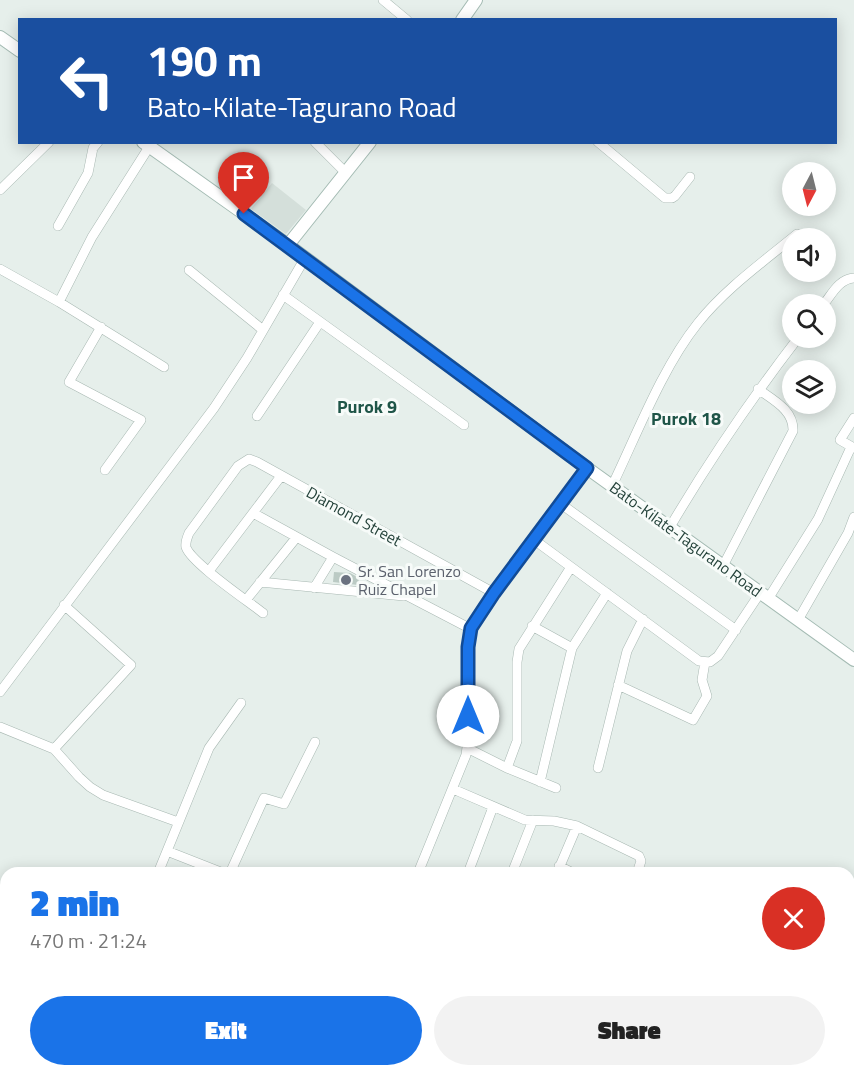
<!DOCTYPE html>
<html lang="en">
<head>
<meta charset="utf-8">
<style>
	body { margin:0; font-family:"Titillium Web",sans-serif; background:#f2f2f2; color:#222; height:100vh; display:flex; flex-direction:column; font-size:22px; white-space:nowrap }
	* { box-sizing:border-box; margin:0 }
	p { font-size:20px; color:#767676 }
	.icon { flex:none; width:33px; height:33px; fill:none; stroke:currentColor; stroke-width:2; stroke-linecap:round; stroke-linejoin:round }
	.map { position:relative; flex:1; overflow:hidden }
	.details { position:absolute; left:0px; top:867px; width:855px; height:210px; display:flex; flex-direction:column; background:#fff; border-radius:18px 18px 0 0; box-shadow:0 3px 15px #0003 }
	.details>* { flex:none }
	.banner { position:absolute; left:18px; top:18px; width:819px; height:126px; border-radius:0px; box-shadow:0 3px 15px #0003; background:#1a4fa0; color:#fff; overflow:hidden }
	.needle { width:39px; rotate:187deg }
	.tools { position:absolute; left:782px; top:162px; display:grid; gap:12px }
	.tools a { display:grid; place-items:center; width:54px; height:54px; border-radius:50%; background:#fff; box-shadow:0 3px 15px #0003; font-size:30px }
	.pin { position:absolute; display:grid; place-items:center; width:51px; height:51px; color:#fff; margin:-62px -26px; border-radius:50% 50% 50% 0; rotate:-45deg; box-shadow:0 0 6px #0007 }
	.pin .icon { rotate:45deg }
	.me { position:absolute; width:66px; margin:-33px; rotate:0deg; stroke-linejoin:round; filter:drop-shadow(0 0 4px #0008) }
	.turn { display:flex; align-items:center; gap:21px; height:126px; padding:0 30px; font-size:27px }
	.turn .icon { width:78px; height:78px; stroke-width:2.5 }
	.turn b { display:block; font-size:42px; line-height:51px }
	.round { display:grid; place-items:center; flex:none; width:63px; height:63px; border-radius:32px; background:#f2f2f2 }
	.summary { display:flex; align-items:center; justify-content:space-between; height:102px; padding:0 30px }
	h1 { font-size:36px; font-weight:800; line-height:45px; color:#1a73e8 }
	.cta { display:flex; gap:12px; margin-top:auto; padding:12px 30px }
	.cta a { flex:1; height:69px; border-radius:36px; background:#1a73e8; color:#fff; font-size:24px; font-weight:800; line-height:69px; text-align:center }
	.cta a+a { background:#f2f2f2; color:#222 }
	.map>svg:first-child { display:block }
</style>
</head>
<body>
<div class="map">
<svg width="854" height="1077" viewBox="0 0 854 1077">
	<rect width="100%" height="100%" fill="#e6efeb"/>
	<!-- built -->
	<path fill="#d4dfda" d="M 272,183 L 306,210 L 286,234 L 251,209 Z"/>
	<!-- building -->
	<path fill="#bbcac4" d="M 334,572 L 350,573 L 359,578 L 358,585 L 333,582 Z"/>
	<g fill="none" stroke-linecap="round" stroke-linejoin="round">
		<!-- street casing -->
		<g stroke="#a8b8b2" stroke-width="10">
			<path id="street" d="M 383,0 L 407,20
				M 315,142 L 346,173
				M 598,142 L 665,198 L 672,198 L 675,196 L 690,177
				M 0,190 L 49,142
				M 58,226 L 88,173 L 93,148 L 98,142
				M 0,269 L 59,302 L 164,367
				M 189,270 L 263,330
				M 283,295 L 464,425
				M 59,302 L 92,237 L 149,147
				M 824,304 C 832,294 839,279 854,278
				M 101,327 L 69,382 L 141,420 L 105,470
				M 257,416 L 320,322
				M 854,418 L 840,440 L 854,448
				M 612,486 C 637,434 662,368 698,323 C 725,289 763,262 797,234
				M 561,504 L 736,630
				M 253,513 L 333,557 L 471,629
				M 670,527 C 709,461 751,399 798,338
				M 533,539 L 699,661 L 710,662 L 718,656 L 760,593
				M 723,566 L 793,431 C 794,410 773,400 758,389
				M 209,571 L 281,476
				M 260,582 L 404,596
				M 314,588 L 333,557
				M 768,599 L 818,519 L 851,447
				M 246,600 L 296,538
				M 263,613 C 248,601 191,563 186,547 C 185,542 187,538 189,533 L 238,466 L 249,459 L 257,462 L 494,593
				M 798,620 L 848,533 L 854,517
				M 532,626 L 572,648
				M 618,685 L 693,720 L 707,696 L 702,680 L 705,662
				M 0,692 L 214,408 L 247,358 L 305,258
				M 0,727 L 54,749 L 79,777 L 90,787 L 103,795 L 178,822
				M 467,748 L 507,768 L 556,788
				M 54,749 L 131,665 L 64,605
				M 507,768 L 517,741 L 517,662 L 519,649 L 571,567
				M 598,768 L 627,651 L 643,619
				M 540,782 L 572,648 L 607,593
				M 453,789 L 525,820 L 554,821 L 577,826 L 639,856 L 641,861 L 637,873
				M 167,851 L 223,873
				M 559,866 L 573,873
				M 158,873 L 209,748 L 241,703
				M 230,873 L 264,798 L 284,804 L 315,742
				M 418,873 L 466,755 L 468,739 L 468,647 L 471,629 L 494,593 L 587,468
				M 468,873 L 493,807
				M 512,873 L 533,820
				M 557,873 L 577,826
				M 849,1050 L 854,1051
				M 0,1055 L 6,1059
				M 25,1071 L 34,1077
				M 600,1071 L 603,1077
				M 170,1077 L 173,1071
				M 211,1077 L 212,1071
				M 346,1077 L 347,1071"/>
		</g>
		<!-- secondary casing -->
		<g stroke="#a4bbb3" stroke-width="14">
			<path id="secondary" d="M 462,20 L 476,0
				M 0,37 L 20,51
				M 143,142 L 288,245 L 587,468 L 854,660
				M 288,245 L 370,142"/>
		</g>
		<!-- street -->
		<use href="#street" stroke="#fff" stroke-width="9"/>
		<!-- secondary -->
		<use href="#secondary" stroke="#fff" stroke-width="12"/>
	</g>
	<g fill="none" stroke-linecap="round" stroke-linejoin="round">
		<!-- route casing -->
		<g stroke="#114b97" stroke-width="15">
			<path id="route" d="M 244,214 L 587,468 L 494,593 L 471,628 L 468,647 L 468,716"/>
		</g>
		<!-- route -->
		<use href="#route" stroke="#1a73e8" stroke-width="10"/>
	</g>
	<!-- markers -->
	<circle fill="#6b7280" stroke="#f7fbf9" stroke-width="2" cx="346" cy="580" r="6"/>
	<g text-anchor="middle" stroke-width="6" stroke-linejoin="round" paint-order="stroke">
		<!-- street labels -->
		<g font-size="16" fill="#24423a" stroke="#f7fbf9">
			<text transform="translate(354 516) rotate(29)" y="6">Diamond Street</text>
			<text transform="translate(686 539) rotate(36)" y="6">Bato-Kilate-Tagurano Road</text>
		</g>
		<!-- worship labels -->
		<g font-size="16" fill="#5b616d" stroke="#f7fbf9" text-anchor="start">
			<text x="358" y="577">Sr. San Lorenzo<tspan x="358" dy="18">Ruiz Chapel</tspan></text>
		</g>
		<!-- neighbourhood labels -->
		<g font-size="18" font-weight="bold" fill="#1f5548" stroke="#f7fbf9">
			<text x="367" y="413">Purok 9</text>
			<text x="686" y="425">Purok 18</text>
		</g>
	</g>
</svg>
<div class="tools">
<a><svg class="needle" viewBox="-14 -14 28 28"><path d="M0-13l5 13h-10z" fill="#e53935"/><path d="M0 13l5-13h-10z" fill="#767676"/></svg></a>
<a><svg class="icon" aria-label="sound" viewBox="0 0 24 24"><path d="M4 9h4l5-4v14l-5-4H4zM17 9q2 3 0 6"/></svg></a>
<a><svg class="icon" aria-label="search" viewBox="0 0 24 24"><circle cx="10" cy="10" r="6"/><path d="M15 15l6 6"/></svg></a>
<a><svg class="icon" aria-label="layers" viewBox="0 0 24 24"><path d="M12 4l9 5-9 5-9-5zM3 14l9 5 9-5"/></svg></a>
</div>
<div class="pin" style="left:244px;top:214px;background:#d93025"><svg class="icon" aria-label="arrive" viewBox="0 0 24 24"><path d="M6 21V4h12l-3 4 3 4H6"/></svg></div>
<svg class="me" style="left:468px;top:716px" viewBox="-20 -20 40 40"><circle r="19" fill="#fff"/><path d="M0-13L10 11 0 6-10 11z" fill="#1a73e8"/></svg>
<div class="banner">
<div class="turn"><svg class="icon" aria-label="left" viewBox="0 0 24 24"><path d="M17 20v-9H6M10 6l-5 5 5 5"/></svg><div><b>190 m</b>Bato-Kilate-Tagurano Road</div></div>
</div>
<section class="details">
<div class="summary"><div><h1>2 min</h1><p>470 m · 21:24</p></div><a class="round" style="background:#d93025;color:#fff"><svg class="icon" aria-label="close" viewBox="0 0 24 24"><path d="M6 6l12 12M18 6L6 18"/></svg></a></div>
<div class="cta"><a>Exit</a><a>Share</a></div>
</section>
</div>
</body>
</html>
